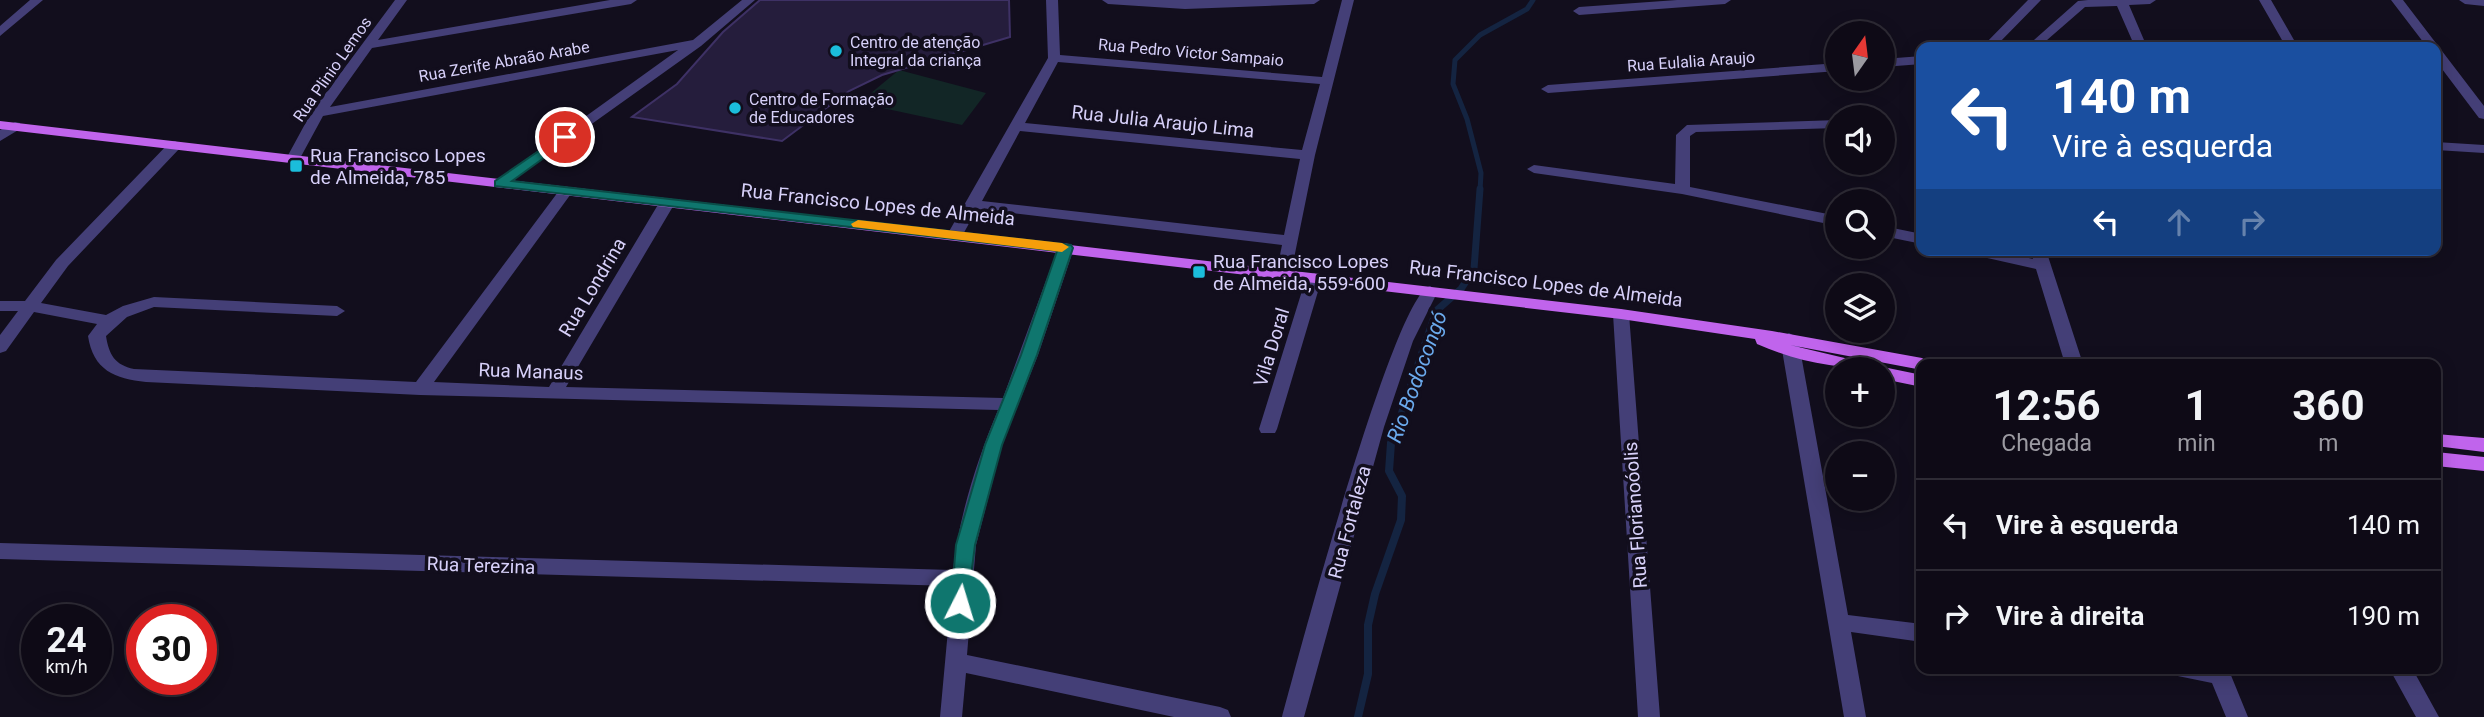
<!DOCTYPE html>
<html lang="pt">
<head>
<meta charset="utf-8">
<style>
	body { margin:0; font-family:Roboto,sans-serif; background:#17131f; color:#f1f3f6; height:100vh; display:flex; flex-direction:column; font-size:26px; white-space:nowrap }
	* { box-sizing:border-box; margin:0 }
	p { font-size:23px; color:#9b9aa1 }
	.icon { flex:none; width:38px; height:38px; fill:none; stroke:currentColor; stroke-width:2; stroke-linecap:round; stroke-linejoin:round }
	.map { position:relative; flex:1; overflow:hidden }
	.panel { position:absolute; left:1916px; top:359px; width:525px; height:315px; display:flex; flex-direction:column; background:#0e0a16; border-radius:14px; box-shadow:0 4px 18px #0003,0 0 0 2px #2e2b35 }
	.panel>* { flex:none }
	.guide { position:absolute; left:1916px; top:42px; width:525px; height:214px; border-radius:14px; box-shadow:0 4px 18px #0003,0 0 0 2px #2e2b35; background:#1a4fa0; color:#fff; overflow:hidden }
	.needle { width:46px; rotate:14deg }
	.controls { position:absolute; left:1825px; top:21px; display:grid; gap:14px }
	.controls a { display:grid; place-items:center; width:70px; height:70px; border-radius:50%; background:#0e0a16; box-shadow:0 4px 18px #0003,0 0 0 2px #2e2b35; font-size:35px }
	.speed { position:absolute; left:21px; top:604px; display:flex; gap:14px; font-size:35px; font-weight:700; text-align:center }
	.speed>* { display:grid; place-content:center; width:91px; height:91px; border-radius:50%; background:#0e0a16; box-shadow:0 4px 18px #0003,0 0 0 2px #2e2b35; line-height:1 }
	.speed small { font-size:18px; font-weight:400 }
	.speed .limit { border:10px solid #d22; background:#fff; color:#111 }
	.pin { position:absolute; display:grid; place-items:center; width:60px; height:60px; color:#fff; margin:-30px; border:4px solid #fff; border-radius:50%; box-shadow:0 2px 7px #0007 }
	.me { position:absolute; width:77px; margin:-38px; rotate:5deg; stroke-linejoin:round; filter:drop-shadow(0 0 5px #0008) }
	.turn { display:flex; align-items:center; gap:24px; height:147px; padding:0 21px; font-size:32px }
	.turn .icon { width:91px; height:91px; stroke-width:2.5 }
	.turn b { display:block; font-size:49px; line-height:60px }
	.lanes { display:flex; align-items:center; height:66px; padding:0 21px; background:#0003; justify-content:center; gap:35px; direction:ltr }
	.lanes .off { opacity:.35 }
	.eta { display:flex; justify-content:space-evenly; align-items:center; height:119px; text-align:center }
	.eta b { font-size:42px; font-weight:700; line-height:49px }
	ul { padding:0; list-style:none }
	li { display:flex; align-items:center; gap:21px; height:91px; padding:0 21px; border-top:2px solid #2e2b35 }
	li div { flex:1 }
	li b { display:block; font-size:26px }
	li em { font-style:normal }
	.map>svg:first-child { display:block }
</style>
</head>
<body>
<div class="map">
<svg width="2484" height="717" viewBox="0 0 2484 717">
	<rect width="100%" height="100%" fill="#120e1d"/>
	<!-- green -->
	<path fill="#122626" d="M 899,70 L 986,93 L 962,125 L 859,103 Z"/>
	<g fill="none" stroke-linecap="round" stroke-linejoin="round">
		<!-- stream-far2 -->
		<path stroke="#142441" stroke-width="5" d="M 1480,191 L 1481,173 L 1467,119 L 1453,84 L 1455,60 L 1480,35 L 1527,9 L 1533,0"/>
		<!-- stream-far1 -->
		<path stroke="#142441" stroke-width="7" d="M 1397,426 L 1436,311 L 1461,289 L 1474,269 L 1480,189"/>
		<!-- stream -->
		<path stroke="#142441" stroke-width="8" d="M 1358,717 L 1368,674 L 1368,625 L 1375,594 L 1401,520 L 1402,496 L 1389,471 L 1391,443 L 1397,424"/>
	</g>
	<!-- building -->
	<path fill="#251d3c" stroke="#3e3165" stroke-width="2" d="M 760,0 L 1009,0 L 1010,37 L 882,75 L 849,91 L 782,141 L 632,117 L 677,84 L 723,32 Z"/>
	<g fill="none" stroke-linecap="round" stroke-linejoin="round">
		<!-- minor -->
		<path fill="#443f77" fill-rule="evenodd" d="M 30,0 L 43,0 L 0,36 L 0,26 Z
			M 395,0 L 407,0 L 378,40 L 610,0 L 637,0 L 631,4 L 372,48 L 330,107 L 693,40 L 742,0 L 755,0 L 701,46 L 505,186 L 500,187 L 493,183 L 678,50 L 323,116 L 298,162 L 288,162 L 286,159 L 311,113 Z
			M 1046,0 L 1058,0 L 1060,55 L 1322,77 L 1342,0 L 1354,0 L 1315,155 L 1290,278 L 1284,280 L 1276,275 L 1282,245 L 977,209 L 961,238 L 949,238 L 947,235 L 1048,58 ZM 1058,62 L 1320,84 L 1302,150 L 1025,123 ZM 1020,131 L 1300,159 L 1284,235 L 982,201 Z
			M 1102,0 L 1320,0 L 1314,4 L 1185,9 L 1108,4 Z
			M 1677,0 L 1731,0 L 1725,4 L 1579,15 L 1573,11 L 1579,7 Z
			M 2028,0 L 2041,0 L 1995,47 L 1982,47 Z
			M 2088,0 L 2156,0 L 2150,4 L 2129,5 L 2147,47 L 2135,47 L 2117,6 L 2085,7 L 2039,47 L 2026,47 L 2078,1 Z
			M 2259,0 L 2271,0 L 2298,47 L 2286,47 Z
			M 2391,0 L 2403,0 L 2484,106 L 2484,119 L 2479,118 L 2436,61 L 2436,47 L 2427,47 Z
			M 2459,0 L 2484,0 L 2484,6 L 2465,4 Z
			M 1922,56 L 1922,64 L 1883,67 L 1883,59 Z
			M 1838,63 L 1838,71 L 1548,93 L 1541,89 L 1548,85 Z
			M 1838,120 L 1838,128 L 1696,132 L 1690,136 L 1690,187 L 1838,216 L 1838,226 L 1682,194 L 1534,173 L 1527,169 L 1534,165 L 1675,184 L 1676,135 L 1687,125 Z
			M 15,122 L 20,123 L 20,129 L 0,141 L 0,130 Z
			M 175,141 L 182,145 L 180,148 L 68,266 L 41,303 L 106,315 L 123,306 L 154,297 L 337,306 L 345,311 L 337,316 L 154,307 L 127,317 L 106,336 C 109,355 115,365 134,369 L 416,382 L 561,188 L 566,187 L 573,191 L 434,382 L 549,387 L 659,203 L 667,198 L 675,203 L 566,387 L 1003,398 L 1058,248 L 1066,243 L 1072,245 L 1074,248 L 1038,355 L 1002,445 L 976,545 L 967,655 L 1220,707 L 1228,710 L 1231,717 L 1174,717 L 966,673 L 962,717 L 940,717 L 952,586 L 0,559 L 0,543 L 953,570 C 959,516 977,460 998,410 L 420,395 L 146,382 C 115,379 93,370 88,336 L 97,324 L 34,312 L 6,351 L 0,353 L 0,335 L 18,311 L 0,311 L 0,301 L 25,301 L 56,260 L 170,142 Z
			M 2436,142 L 2484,145 L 2484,153 L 2436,150 Z
			M 1883,226 L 1922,234 L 1922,244 L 1883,236 Z
			M 1963,250 L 1993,250 L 2033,259 L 2030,250 L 2046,250 L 2083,364 L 2065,364 L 2036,269 L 1965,253 Z
			M 1314,273 L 1322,278 L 1277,429 L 1275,433 L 1261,433 L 1259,429 L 1306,278 Z
			M 1430,286 L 1438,291 L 1413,341 L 1384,427 L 1304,717 L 1282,717 C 1297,662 1394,295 1430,286 Z
			M 1621,309 L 1629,314 L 1660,717 L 1638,717 L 1613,314 Z
			M 1789,333 L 1798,338 L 1848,615 L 1922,624 L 1922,642 L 1851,632 L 1866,717 L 1844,717 L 1780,338 Z
			M 2165,668 L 2228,668 L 2248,717 L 2226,717 L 2212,683 L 2168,674 Z
			M 2389,668 L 2412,668 L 2439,717 L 2416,717 Z"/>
		<!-- major -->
		<path fill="#c064ec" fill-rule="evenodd" d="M 0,121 L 1621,309 L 1772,331 L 1922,358 L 1931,364 L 1922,364 L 1922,370 L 1790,345 L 1874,365 L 1877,369 L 1883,367 L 1922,375 L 1922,387 L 1883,379 L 1883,369 C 1838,369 1798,362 1757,344 L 1755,339 L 1621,319 L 0,129 Z
			M 2436,434 L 2484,438 L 2484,452 L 2436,446 Z
			M 2436,452 L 2484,457 L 2484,471 L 2436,466 Z"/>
	</g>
	<!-- route -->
	<path fill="#0f766e" stroke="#0a4d48" stroke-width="2" d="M 565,133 L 570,134 L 570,139 L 512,181 L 1071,245 L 1073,248 L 1037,355 L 1002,445 L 975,545 L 967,608 L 953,608 L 951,603 L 956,545 L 985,445 L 1021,355 L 1057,251 L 495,186 L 495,181 Z"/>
	<!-- slow -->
	<path fill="#f59e0b" d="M 858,220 L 1062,243 L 1069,247 L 1062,252 L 853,227 L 851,224 Z"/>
	<!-- markers -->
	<g fill="#1bbddb" stroke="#120e1d" stroke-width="2.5">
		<circle cx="836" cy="51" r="7"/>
		<circle cx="735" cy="108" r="7"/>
		<rect x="289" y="159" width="14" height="14" rx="3.5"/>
		<rect x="1192" y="265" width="14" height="14" rx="3.5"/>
	</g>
	<g text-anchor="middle" stroke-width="7" stroke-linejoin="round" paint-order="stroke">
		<!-- far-poi labels -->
		<g font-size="16" fill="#d7d0f9" stroke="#120e1d" text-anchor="start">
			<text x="850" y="48">Centro de atenção<tspan x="850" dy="18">Integral da criança</tspan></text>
			<text x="749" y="105">Centro de Formação<tspan x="749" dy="18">de Educadores</tspan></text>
		</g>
		<!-- far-street labels -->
		<g font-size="16" fill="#d7d0f9" stroke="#120e1d">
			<text transform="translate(1191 52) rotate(5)" y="6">Rua Pedro Victor Sampaio</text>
			<text transform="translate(504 61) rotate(-10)" y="6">Rua Zerife Abraão Arabe</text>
			<text transform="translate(1691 61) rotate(-4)" y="6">Rua Eulalia Araujo</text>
			<text transform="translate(332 69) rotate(-55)" y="6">Rua Plinio Lemos</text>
		</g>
		<!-- street labels -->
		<g font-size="19" fill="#d7d0f9" stroke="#120e1d">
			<text transform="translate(1163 121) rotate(6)" y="7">Rua Julia Araujo Lima</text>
			<text transform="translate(878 204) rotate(6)" y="7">Rua Francisco Lopes de Almeida</text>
			<text transform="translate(1546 283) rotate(7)" y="7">Rua Francisco Lopes de Almeida</text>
			<text transform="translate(592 287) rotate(-59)" y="7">Rua Londrina</text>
			<text transform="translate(1271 347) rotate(-73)" y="7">Vila Doral</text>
			<text transform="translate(531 371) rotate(2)" y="7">Rua Manaus</text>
			<text transform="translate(1635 515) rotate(-94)" y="7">Rua Florianoóolis</text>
			<text transform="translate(1349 522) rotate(-75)" y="7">Rua Fortaleza</text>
			<text transform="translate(481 565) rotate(2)" y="7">Rua Terezina</text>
		</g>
		<!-- poi labels -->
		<g font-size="19" fill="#d7d0f9" stroke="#120e1d" text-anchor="start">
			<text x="310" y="162">Rua Francisco Lopes<tspan x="310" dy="22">de Almeida, 785</tspan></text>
			<text x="1213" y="268">Rua Francisco Lopes<tspan x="1213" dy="22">de Almeida, 559-600</tspan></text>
		</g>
		<!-- water labels -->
		<g font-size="21" font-style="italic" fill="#6baaed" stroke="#120e1d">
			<text transform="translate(1417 377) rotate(-70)" y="7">Rio Bodocongó</text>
		</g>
	</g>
</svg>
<div class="controls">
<a><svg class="needle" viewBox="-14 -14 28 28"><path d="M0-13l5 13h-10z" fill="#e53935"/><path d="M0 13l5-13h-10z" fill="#9b9aa1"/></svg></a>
<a><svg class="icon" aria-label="sound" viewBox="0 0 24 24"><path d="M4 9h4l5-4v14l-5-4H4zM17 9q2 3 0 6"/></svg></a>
<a><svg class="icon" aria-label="search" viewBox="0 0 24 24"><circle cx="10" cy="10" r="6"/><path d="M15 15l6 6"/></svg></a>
<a><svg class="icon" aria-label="layers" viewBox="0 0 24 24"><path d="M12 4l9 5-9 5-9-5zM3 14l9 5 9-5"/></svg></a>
<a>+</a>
<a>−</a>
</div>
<div class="speed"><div>24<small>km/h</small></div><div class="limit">30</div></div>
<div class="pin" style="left:565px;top:137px;background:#d93025"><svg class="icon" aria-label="arrive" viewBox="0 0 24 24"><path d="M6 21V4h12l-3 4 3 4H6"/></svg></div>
<svg class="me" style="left:960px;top:603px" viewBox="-20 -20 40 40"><circle r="17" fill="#0f766e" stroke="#fff" stroke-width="3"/><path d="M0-11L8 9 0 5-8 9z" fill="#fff"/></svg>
<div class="guide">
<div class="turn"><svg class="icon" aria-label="left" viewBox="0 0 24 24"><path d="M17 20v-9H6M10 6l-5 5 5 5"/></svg><div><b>140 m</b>Vire à esquerda</div></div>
<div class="lanes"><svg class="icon" aria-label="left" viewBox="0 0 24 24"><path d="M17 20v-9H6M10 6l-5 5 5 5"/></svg><svg class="icon off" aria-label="ahead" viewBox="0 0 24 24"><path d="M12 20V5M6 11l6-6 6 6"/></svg><svg class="icon off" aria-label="right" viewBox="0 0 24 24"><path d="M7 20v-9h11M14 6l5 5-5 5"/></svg></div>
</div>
<section class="panel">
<div class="eta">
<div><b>12:56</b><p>Chegada</p></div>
<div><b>1</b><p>min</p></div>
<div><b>360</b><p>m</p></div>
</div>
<ul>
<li><svg class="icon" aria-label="left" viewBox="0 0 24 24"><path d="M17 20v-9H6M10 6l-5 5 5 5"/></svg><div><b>Vire à esquerda</b></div><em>140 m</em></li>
<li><svg class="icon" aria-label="right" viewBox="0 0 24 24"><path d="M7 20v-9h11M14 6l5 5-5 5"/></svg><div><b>Vire à direita</b></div><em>190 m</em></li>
</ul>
</section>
</div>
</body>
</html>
